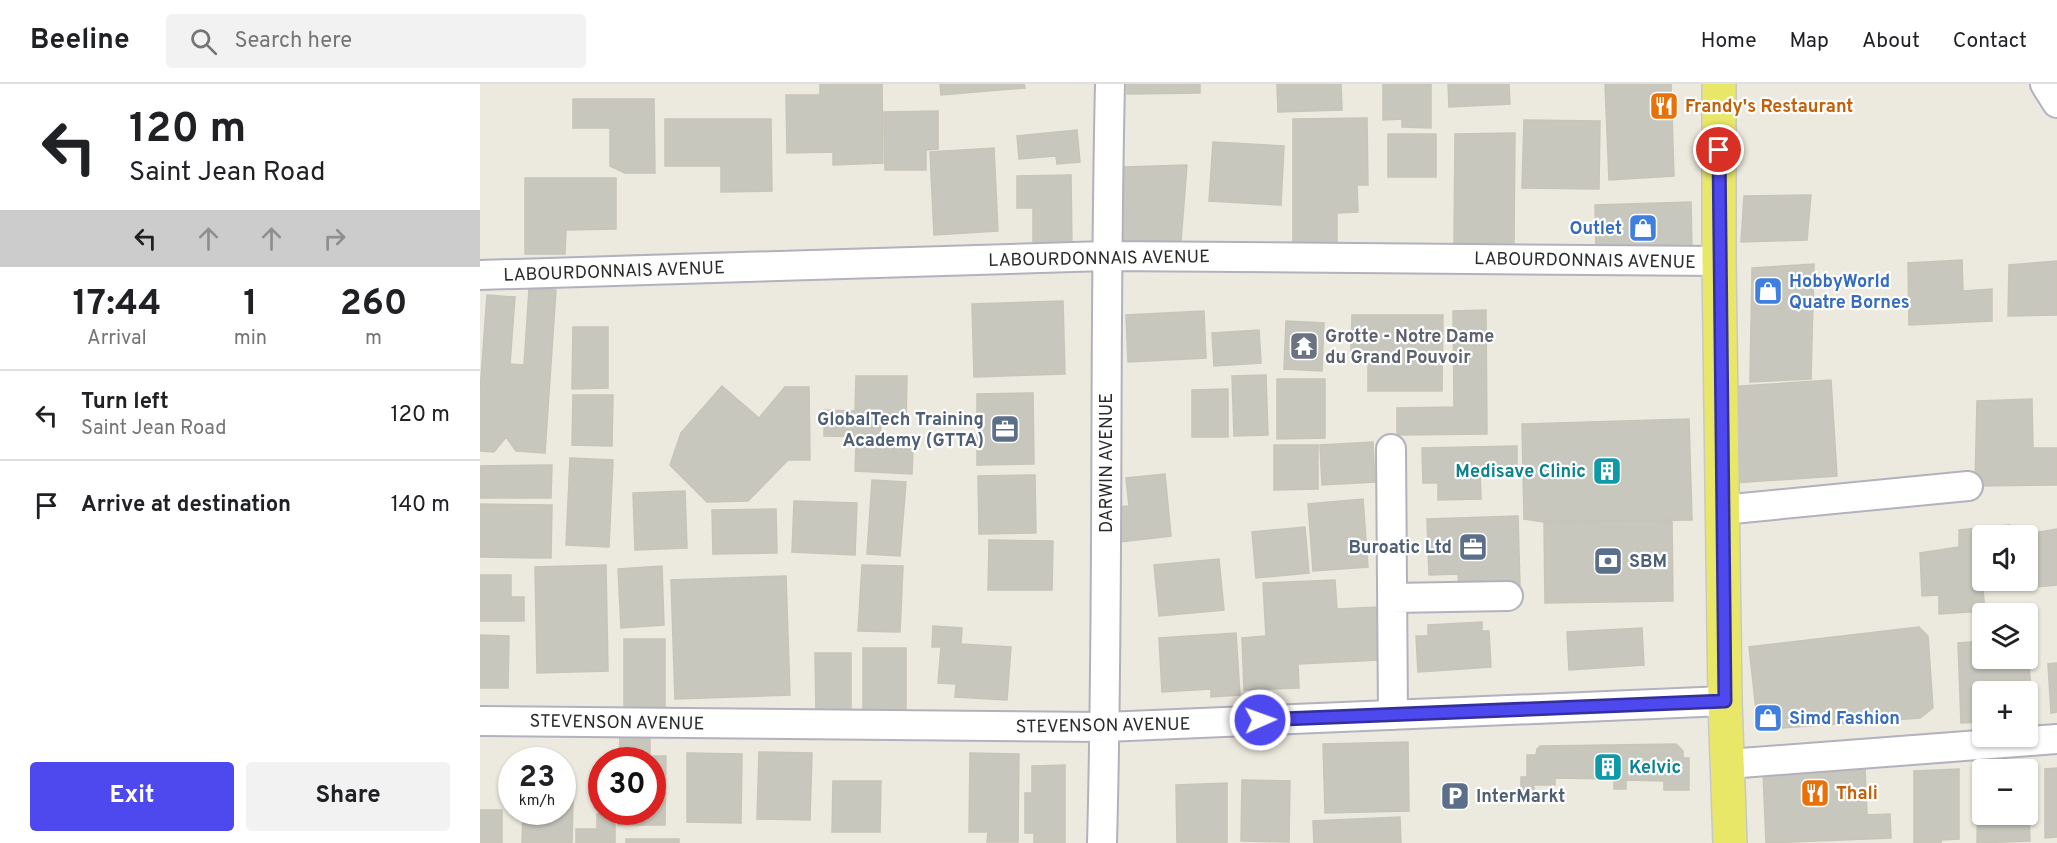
<!DOCTYPE html>
<html lang="en">
<head>
<meta charset="utf-8">
<style>
	body { margin:0; font-family:Overpass,sans-serif; background:#f2f2f2; color:#202124; height:100vh; display:flex; flex-direction:column; font-size:22px; white-space:nowrap }
	* { box-sizing:border-box; margin:0 }
	p { font-size:20px; color:#757577 }
	.icon { flex:none; width:33px; height:33px; fill:none; stroke:currentColor; stroke-width:2; stroke-linecap:round; stroke-linejoin:round }
	.map { position:relative; flex:1; overflow:hidden }
	.drawer { display:flex; flex-direction:column; background:#fff; width:480px }
	.drawer>* { flex:none }
	.banner { background:#fff; color:#202124; overflow:hidden }
	.fabs { position:absolute; left:1492px; top:441px; display:grid; gap:12px }
	.fabs a { display:grid; place-items:center; width:66px; height:66px; border-radius:6px; background:#fff; box-shadow:0 2px 4px #0004; font-size:30px }
	.speed { position:absolute; left:18px; top:663px; display:flex; gap:12px; font-size:30px; font-weight:700; text-align:center }
	.speed>* { display:grid; place-content:center; width:78px; height:78px; border-radius:50%; background:#fff; box-shadow:0 2px 4px #0004; line-height:1 }
	.speed small { font-size:15px; font-weight:400 }
	.speed .limit { border:9px solid #d22; background:#fff; color:#111 }
	.pin { position:absolute; display:grid; place-items:center; width:51px; height:51px; color:#fff; margin:-26px; border:3px solid #fff; border-radius:50%; box-shadow:0 2px 6px #0007 }
	.me { position:absolute; width:66px; margin:-33px; rotate:88deg; stroke-linejoin:round; filter:drop-shadow(0 0 4px #0008) }
	.turn { display:flex; align-items:center; gap:21px; height:126px; padding:0 30px; font-size:27px }
	.turn .icon { width:78px; height:78px; stroke-width:2.5 }
	.turn b { display:block; font-size:42px; line-height:51px }
	.lanes { display:flex; align-items:center; height:57px; padding:0 30px; background:#0003; justify-content:center; gap:30px; direction:ltr }
	.lanes .off { opacity:.35 }
	.eta { display:flex; justify-content:space-evenly; align-items:center; height:102px; text-align:center }
	.eta b { font-size:36px; font-weight:700; line-height:42px }
	.cta { display:flex; gap:12px; margin-top:auto; padding:12px 30px }
	.cta a { flex:1; height:69px; border-radius:6px; background:#4e48ef; color:#fff; font-size:24px; font-weight:700; line-height:69px; text-align:center }
	.cta a+a { background:#f2f2f2; color:#202124 }
	ul { padding:0; list-style:none }
	li { display:flex; align-items:center; gap:18px; height:90px; padding:0 30px; border-top:2px solid #e0e0e0 }
	li div { flex:1 }
	li b { display:block; font-size:22px }
	li em { font-style:normal }
	header { display:flex; align-items:center; gap:36px; box-sizing:border-box; height:84px; padding:0 30px; background:#fff; border-bottom:2px solid #e0e0e0 }
	header strong { font-size:28px }
	nav { display:flex; gap:33px; margin-inline-start:auto; font-size:21px }
	.search { width:420px; height:54px; background:#f2f2f2; display:flex; align-items:center; gap:15px; box-sizing:border-box; padding:0 21px; border-radius:6px; color:#757577; font-size:22px }
	main { display:flex; flex:1; min-height:0 }
	.map>svg:first-child { display:block }
</style>
</head>
<body>
<header>
<strong>Beeline</strong>
<div class="search"><svg class="icon" aria-label="search" viewBox="0 0 24 24"><circle cx="10" cy="10" r="6"/><path d="M15 15l6 6"/></svg>Search here</div>
<nav><a>Home</a><a>Map</a><a>About</a><a>Contact</a></nav>
</header>
<main>
<section class="drawer">
<div class="banner">
<div class="turn"><svg class="icon" aria-label="left" viewBox="0 0 24 24"><path d="M17 20v-9H6M10 6l-5 5 5 5"/></svg><div><b>120 m</b>Saint Jean Road</div></div>
<div class="lanes"><svg class="icon" aria-label="left" viewBox="0 0 24 24"><path d="M17 20v-9H6M10 6l-5 5 5 5"/></svg><svg class="icon off" aria-label="ahead" viewBox="0 0 24 24"><path d="M12 20V5M6 11l6-6 6 6"/></svg><svg class="icon off" aria-label="ahead" viewBox="0 0 24 24"><path d="M12 20V5M6 11l6-6 6 6"/></svg><svg class="icon off" aria-label="right" viewBox="0 0 24 24"><path d="M7 20v-9h11M14 6l5 5-5 5"/></svg></div>
</div>
<div class="eta">
<div><b>17:44</b><p>Arrival</p></div>
<div><b>1</b><p>min</p></div>
<div><b>260</b><p>m</p></div>
</div>
<ul>
<li><svg class="icon" aria-label="left" viewBox="0 0 24 24"><path d="M17 20v-9H6M10 6l-5 5 5 5"/></svg><div><b>Turn left</b><p>Saint Jean Road</p></div><em>120 m</em></li>
<li><svg class="icon" aria-label="arrive" viewBox="0 0 24 24"><path d="M6 21V4h12l-3 4 3 4H6"/></svg><div><b>Arrive at destination</b></div><em>140 m</em></li>
</ul>
<div class="cta"><a>Exit</a><a>Share</a></div>
</section>
<div class="map">
<svg width="1577" height="759" viewBox="0 0 1577 759">
	<rect width="100%" height="100%" fill="#ece9de"/>
	<!-- building -->
	<path fill="#c8c7bd" stroke="#c7c5b8" stroke-width="1.5" d="M 340,0 L 402,0 L 403,79 L 353,81 L 353,68 L 307,69 L 306,11 L 340,11 Z
		M 460,0 L 544,0 L 545,4 L 461,11 Z
		M 647,0 L 720,0 L 720,9 L 647,10 Z
		M 797,0 L 861,0 L 862,26 L 798,28 Z
		M 903,0 L 951,0 L 951,44 L 922,43 L 922,35 L 903,36 Z
		M 968,0 L 1029,0 L 1030,20 L 969,23 Z
		M 1125,0 L 1191,0 L 1194,92 L 1129,96 Z
		M 93,15 L 174,15 L 175,89 L 145,89 L 130,82 L 130,44 L 93,44 Z
		M 458,27 L 458,65 L 446,66 L 446,86 L 405,86 L 404,28 Z
		M 887,34 L 888,101 L 877,101 L 878,128 L 857,129 L 857,166 L 813,167 L 813,35 Z
		M 185,35 L 291,35 L 292,107 L 241,108 L 241,82 L 185,82 Z
		M 1044,36 L 1120,37 L 1119,105 L 1042,104 Z
		M 597,46 L 600,78 L 577,80 L 576,72 L 539,75 L 537,52 Z
		M 1035,49 L 1034,159 L 974,159 L 975,50 Z
		M 908,50 L 956,50 L 956,93 L 908,93 Z
		M 733,58 L 804,62 L 801,121 L 729,117 Z
		M 514,64 L 518,147 L 454,151 L 450,68 Z
		M 707,81 L 701,157 L 636,158 L 643,83 Z
		M 591,91 L 592,164 L 553,164 L 553,124 L 537,124 L 537,92 Z
		M 45,94 L 136,94 L 136,145 L 86,146 L 85,170 L 45,170 Z
		M 1331,111 L 1327,156 L 1261,158 L 1264,112 Z
		M 1211,118 L 1212,167 L 1116,170 L 1115,121 Z
		M 1482,176 L 1483,207 L 1512,205 L 1512,237 L 1429,241 L 1428,179 Z
		M 1577,177 L 1577,231 L 1528,232 L 1529,181 Z
		M 1334,180 L 1331,295 L 1270,298 L 1272,184 Z
		M 49,205 L 76,206 L 65,369 L 36,367 L 26,353 L 14,368 L 0,367 L 0,307 L 7,211 L 35,213 L 30,280 L 44,281 Z
		M 583,217 L 585,290 L 494,293 L 492,220 Z
		M 1006,226 L 1007,350 L 917,351 L 917,324 L 974,323 L 973,227 Z
		M 724,227 L 726,274 L 648,278 L 646,231 Z
		M 872,231 L 963,231 L 962,307 L 888,307 L 888,268 L 871,268 Z
		M 806,237 L 844,239 L 842,287 L 804,285 Z
		M 93,243 L 128,243 L 128,304 L 92,305 Z
		M 779,246 L 781,279 L 734,282 L 732,249 Z
		M 786,291 L 788,351 L 754,352 L 752,292 Z
		M 376,292 L 427,292 L 426,340 L 401,340 L 400,353 L 344,352 L 344,326 L 375,327 Z
		M 797,295 L 845,295 L 845,354 L 797,355 Z
		M 1351,296 L 1357,392 L 1253,399 L 1247,303 Z
		M 242,302 L 279,334 L 305,303 L 329,303 L 330,376 L 308,376 L 268,417 L 227,418 L 190,381 L 201,349 Z
		M 748,305 L 748,353 L 712,353 L 712,306 Z
		M 553,309 L 554,380 L 497,381 L 497,310 Z
		M 93,311 L 133,311 L 132,362 L 92,361 Z
		M 1552,315 L 1553,364 L 1577,364 L 1577,401 L 1495,402 L 1497,317 Z
		M 1209,335 L 1212,436 L 1064,438 L 1044,435 L 1042,340 Z
		M 893,358 L 895,398 L 842,401 L 840,361 Z
		M 794,361 L 838,361 L 838,405 L 794,406 Z
		M 376,362 L 433,365 L 432,390 L 375,387 Z
		M 1037,362 L 1037,385 L 1000,385 L 1001,415 L 958,416 L 958,399 L 943,399 L 942,364 Z
		M 90,374 L 133,376 L 129,463 L 86,461 Z
		M 72,381 L 71,414 L 0,414 L 0,382 Z
		M 685,390 L 691,452 L 640,458 L 636,423 L 649,422 L 646,394 Z
		M 555,391 L 556,449 L 499,450 L 498,392 Z
		M 392,396 L 426,398 L 420,472 L 387,470 Z
		M 205,407 L 207,464 L 155,466 L 153,409 Z
		M 883,415 L 888,483 L 833,487 L 828,420 Z
		M 314,417 L 377,419 L 375,471 L 312,468 Z
		M 0,420 L 72,421 L 71,474 L 0,473 Z
		M 296,425 L 297,469 L 233,470 L 232,426 Z
		M 1038,432 L 1040,502 L 979,504 L 978,490 L 949,491 L 947,435 Z
		M 1192,436 L 1193,517 L 1065,519 L 1064,438 Z
		M 1530,441 L 1533,452 L 1503,452 L 1502,494 L 1505,527 L 1459,530 L 1459,511 L 1442,512 L 1440,469 L 1479,463 L 1479,446 Z
		M 825,443 L 829,489 L 776,494 L 772,448 Z
		M 1577,445 L 1577,501 L 1521,506 L 1519,496 L 1548,496 L 1548,452 L 1536,452 Z
		M 509,456 L 573,457 L 572,506 L 508,506 Z
		M 739,475 L 744,526 L 679,532 L 674,481 Z
		M 126,481 L 128,587 L 57,589 L 55,483 Z
		M 382,481 L 423,482 L 420,548 L 378,547 Z
		M 182,482 L 184,541 L 141,544 L 138,485 Z
		M 0,491 L 31,491 L 31,513 L 44,513 L 44,537 L 0,537 Z
		M 306,492 L 310,611 L 195,615 L 191,496 Z
		M 855,496 L 857,525 L 898,523 L 900,576 L 818,580 L 819,604 L 764,606 L 762,554 L 786,552 L 783,499 Z
		M 1002,538 L 1002,547 L 1009,547 L 1011,583 L 938,588 L 936,552 L 948,552 L 948,541 Z
		M 453,542 L 482,544 L 481,560 L 531,563 L 527,616 L 475,613 L 476,600 L 458,599 L 461,563 L 452,563 Z
		M 1439,543 L 1448,552 L 1453,624 L 1440,634 L 1287,645 L 1277,635 L 1269,563 Z
		M 1162,544 L 1164,581 L 1089,586 L 1087,548 Z
		M 756,549 L 760,611 L 731,613 L 731,605 L 682,608 L 679,554 Z
		M 0,551 L 29,552 L 28,604 L 0,604 Z
		M 144,555 L 185,555 L 185,623 L 144,623 Z
		M 1503,557 L 1503,574 L 1548,574 L 1548,567 L 1553,635 L 1548,635 L 1548,608 L 1503,608 L 1503,638 L 1481,639 L 1478,559 Z
		M 383,564 L 426,564 L 426,632 L 383,632 Z
		M 335,569 L 371,569 L 371,629 L 336,630 Z
		M 1577,579 L 1577,628 L 1571,629 L 1568,580 Z
		M 140,653 L 170,654 L 170,672 L 186,672 L 185,741 L 138,741 L 138,728 L 172,728 L 172,676 L 139,676 Z
		M 928,658 L 929,727 L 845,729 L 843,660 Z
		M 1196,660 L 1203,667 L 1203,674 L 1209,674 L 1209,706 L 1184,706 L 1184,697 L 1146,696 L 1146,705 L 1134,705 L 1134,695 L 1075,694 L 1075,701 L 1054,701 L 1054,709 L 1041,709 L 1041,693 L 1047,693 L 1047,671 L 1056,671 L 1057,665 L 1060,662 Z
		M 279,668 L 332,669 L 330,736 L 277,735 Z
		M 207,669 L 262,670 L 261,739 L 207,738 Z
		M 490,669 L 539,670 L 538,758 L 507,758 L 508,748 L 489,748 Z
		M 585,681 L 585,759 L 554,759 L 554,749 L 545,749 L 545,709 L 552,709 L 552,682 Z
		M 1385,683 L 1387,731 L 1410,730 L 1411,754 L 1286,759 L 1283,688 Z
		M 1577,684 L 1577,753 L 1565,754 L 1565,685 Z
		M 1479,685 L 1479,755 L 1461,756 L 1461,759 L 1434,759 L 1434,687 Z
		M 1548,690 L 1550,757 L 1497,759 L 1498,697 L 1503,696 L 1503,730 L 1548,730 Z
		M 762,696 L 810,697 L 809,758 L 761,757 Z
		M 353,697 L 401,697 L 400,748 L 352,748 Z
		M 747,699 L 747,759 L 697,759 L 696,701 Z
		M 82,715 L 93,715 L 92,759 L 42,759 L 43,728 L 82,728 Z
		M 0,726 L 22,726 L 22,759 L 0,759 Z
		M 117,730 L 135,730 L 135,759 L 96,759 L 96,745 L 117,745 Z
		M 920,733 L 921,759 L 834,759 L 833,737 Z
		M 146,755 L 199,755 L 199,759 L 146,759 Z"/>
	<g fill="none" stroke-linecap="round" stroke-linejoin="round">
		<!-- street casing -->
		<g stroke="#b2b1be" stroke-width="32">
			<path id="street" d="M 1565,0 L 1577,19
				M 0,191 L 626,172 L 1239,177
				M 911,365 L 913,631
				M 1242,426 L 1488,402
				M 912,514 L 1028,512
				M 0,637 L 625,643 L 1245,617
				M 1248,680 L 1577,655
				M 622,759 C 629,506 624,253 630,0"/>
		</g>
		<!-- primary casing -->
		<g stroke="#c8c8c8" stroke-width="36">
			<path id="primary" d="M 1239,0 L 1239,177 L 1245,617 L 1250,759"/>
		</g>
		<!-- street -->
		<use href="#street" stroke="#fff" stroke-width="28"/>
		<!-- primary -->
		<use href="#primary" stroke="#e9e767" stroke-width="33"/>
	</g>
	<g fill="none" stroke-linecap="round" stroke-linejoin="round">
		<!-- route casing -->
		<g stroke="#332f9b" stroke-width="15">
			<path id="route" d="M 780,636 L 1245,617 L 1239,66"/>
		</g>
		<!-- route -->
		<use href="#route" stroke="#4e48ef" stroke-width="10"/>
	</g>
	<!-- icons -->
	<defs>
		<g id="restaurant-square" transform="scale(1.5)"><rect x="-9" y="-9" width="18" height="18" rx="4" fill="#e8710a" stroke="#fff"/><path d="M-5-6h1v4h1v-4h1v4h1v-4h1v5L-1.5 .5V6h-2V.5L-5-1ZM5-6V6H3V1.5H1.5Q1.5-4 5-6Z" fill="#fff"/></g>
		<g id="shop-square" transform="scale(1.5)"><rect x="-9" y="-9" width="18" height="18" rx="4" fill="#3f7fe0" stroke="#fff"/><path d="M-5-2.5h2.3a2.7 3.5 0 0 1 5.4 0H5L5.5 6h-11ZM-1.5-2.5h3a1.5 2.3 0 0 0-3 0Z" fill="#fff"/></g>
		<g id="temple-square" transform="scale(1.5)"><rect x="-9" y="-9" width="18" height="18" rx="4" fill="#6b7280" stroke="#fff"/><path d="M0-6L5-2H3V0L6.5 2.5H4V6H1.5V3h-3V6H-4V2.5H-6.5L-3 0V-2H-5Z" fill="#fff"/></g>
		<g id="office-square" transform="scale(1.5)"><rect x="-9" y="-9" width="18" height="18" rx="4" fill="#5c6f8a" stroke="#fff"/><path d="M-6-3h4V-5.5h4V-3h4V5H-6ZM-1-4.5V-3h2v-1.5ZM-6 0V1H6V0Z" fill="#fff"/></g>
		<g id="building-square" transform="scale(1.5)"><rect x="-9" y="-9" width="18" height="18" rx="4" fill="#0f9aa8" stroke="#fff"/><path d="M-4-6H4V6H1V3H-1V6H-4ZM-2.5-4.3h1.7v1.8h-1.7ZM.8-4.3h1.7v1.8H.8ZM-2.5-1h1.7V.8h-1.7ZM.8-1h1.7V.8H.8Z" fill="#fff"/></g>
		<g id="bank-square" transform="scale(1.5)"><rect x="-9" y="-9" width="18" height="18" rx="4" fill="#5c6f8a" stroke="#fff"/><path d="M-6-4H6V4H-6ZM0-2.3a2.3 2.3 0 1 0 0 4.6a2.3 2.3 0 1 0 0-4.6Z" fill="#fff"/></g>
		<g id="parking-square" transform="scale(1.5)"><rect x="-9" y="-9" width="18" height="18" rx="4" fill="#5c6f8a" stroke="#fff"/><path d="M-3.5-5.5H1a3.5 3.5 0 0 1 0 7H-1V5.5H-3.5ZM-1-3.4V-.6H.8a1.4 1.4 0 0 0 0-2.8Z" fill="#fff"/></g>
	</defs>
	<g fill-rule="evenodd">
		<use href="#restaurant-square" x="1184" y="22"/>
		<use href="#shop-square" x="1163" y="144"/>
		<use href="#shop-square" x="1288" y="207"/>
		<use href="#temple-square" x="824" y="262"/>
		<use href="#office-square" x="525" y="345"/>
		<use href="#building-square" x="1127" y="387"/>
		<use href="#office-square" x="993" y="463"/>
		<use href="#bank-square" x="1128" y="477"/>
		<use href="#shop-square" x="1288" y="634"/>
		<use href="#building-square" x="1128" y="683"/>
		<use href="#restaurant-square" x="1335" y="709"/>
		<use href="#parking-square" x="975" y="712"/>
	</g>
	<g text-anchor="middle" stroke-width="4.5" stroke-linejoin="round" paint-order="stroke">
		<!-- food labels -->
		<g font-size="18" font-weight="bold" fill="#c56008" stroke="#fff" text-anchor="start">
			<text x="1205" y="28">Frandy's Restaurant</text>
			<text x="1356" y="715">Thali</text>
		</g>
		<!-- shop labels -->
		<g font-size="18" font-weight="bold" fill="#366cbe" stroke="#fff" text-anchor="start">
			<text x="1142" y="150" text-anchor="end">Outlet</text>
			<text x="1309" y="203">HobbyWorld<tspan x="1309" dy="21">Quatre Bornes</tspan></text>
			<text x="1309" y="640">Simd Fashion</text>
		</g>
		<!-- street labels -->
		<g font-size="18" fill="#2b2b2b" stroke="#fff">
			<text transform="translate(619 174) rotate(-1)" y="6">LABOURDONNAIS AVENUE</text>
			<text transform="translate(1105 176) rotate(1)" y="6">LABOURDONNAIS AVENUE</text>
			<text transform="translate(134 187) rotate(-2)" y="6">LABOURDONNAIS AVENUE</text>
			<text transform="translate(626 379) rotate(-90)" y="6">DARWIN AVENUE</text>
			<text transform="translate(137 638) rotate(1)" y="6">STEVENSON AVENUE</text>
			<text transform="translate(623 641) rotate(-1)" y="6">STEVENSON AVENUE</text>
		</g>
		<!-- worship labels -->
		<g font-size="18" font-weight="bold" fill="#5b616d" stroke="#fff" text-anchor="start">
			<text x="845" y="258">Grotte - Notre Dame<tspan x="845" dy="21">du Grand Pouvoir</tspan></text>
		</g>
		<!-- service labels -->
		<g font-size="18" font-weight="bold" fill="#4e5e75" stroke="#fff" text-anchor="end">
			<text x="504" y="341">GlobalTech Training<tspan x="504" dy="21">Academy (GTTA)</tspan></text>
			<text x="972" y="469">Buroatic Ltd</text>
			<text x="1149" y="483" text-anchor="start">SBM</text>
			<text x="996" y="718" text-anchor="start">InterMarkt</text>
		</g>
		<!-- culture labels -->
		<g font-size="18" font-weight="bold" fill="#0d838f" stroke="#fff" text-anchor="end">
			<text x="1106" y="393">Medisave Clinic</text>
			<text x="1149" y="689" text-anchor="start">Kelvic</text>
		</g>
	</g>
</svg>
<div class="fabs">
<a><svg class="icon" aria-label="sound" viewBox="0 0 24 24"><path d="M4 9h4l5-4v14l-5-4H4zM17 9q2 3 0 6"/></svg></a>
<a><svg class="icon" aria-label="layers" viewBox="0 0 24 24"><path d="M12 4l9 5-9 5-9-5zM3 14l9 5 9-5"/></svg></a>
<a>+</a>
<a>−</a>
</div>
<div class="speed"><div>23<small>km/h</small></div><div class="limit">30</div></div>
<div class="pin" style="left:1239px;top:66px;background:#d93025"><svg class="icon" aria-label="arrive" viewBox="0 0 24 24"><path d="M6 21V4h12l-3 4 3 4H6"/></svg></div>
<svg class="me" style="left:780px;top:636px" viewBox="-20 -20 40 40"><circle r="17" fill="#4e48ef" stroke="#fff" stroke-width="3"/><path d="M0-11L8 9 0 5-8 9z" fill="#fff"/></svg>
</div>
</main>
</body>
</html>
